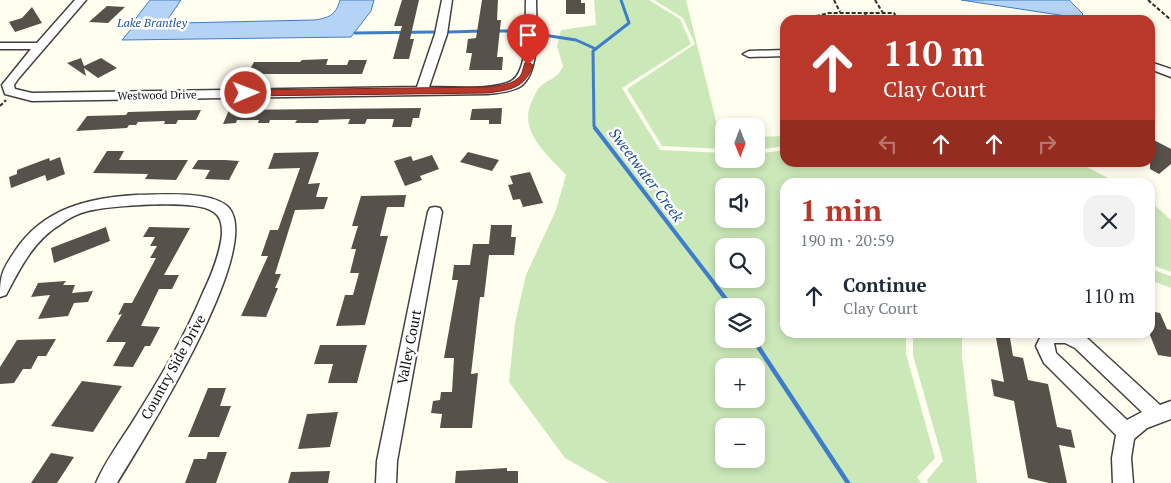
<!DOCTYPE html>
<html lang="en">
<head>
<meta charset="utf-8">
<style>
	body { margin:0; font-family:"PT Serif",serif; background:#f2f2f3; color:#1f2937; height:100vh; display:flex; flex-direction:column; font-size:19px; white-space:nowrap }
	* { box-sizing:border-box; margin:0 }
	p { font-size:16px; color:#747a83 }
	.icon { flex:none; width:28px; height:28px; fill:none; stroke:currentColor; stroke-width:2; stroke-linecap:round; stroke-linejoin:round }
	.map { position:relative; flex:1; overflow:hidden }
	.panel { position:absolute; left:780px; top:178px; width:375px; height:160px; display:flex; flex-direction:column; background:#fff; border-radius:15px; box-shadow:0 2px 8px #0003 }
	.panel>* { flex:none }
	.banner { position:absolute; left:780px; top:15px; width:375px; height:152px; border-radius:15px; box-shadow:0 2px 8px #0003; background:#ba3829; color:#fff; overflow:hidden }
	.needle { width:32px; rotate:179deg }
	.controls { position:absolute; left:715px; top:118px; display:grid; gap:10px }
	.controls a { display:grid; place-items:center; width:50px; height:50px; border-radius:10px; background:#fff; box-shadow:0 2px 8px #0003; font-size:25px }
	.pin { position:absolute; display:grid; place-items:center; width:42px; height:42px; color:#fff; margin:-51px -21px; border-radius:50% 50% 50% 0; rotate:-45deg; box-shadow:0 0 5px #0007 }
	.pin .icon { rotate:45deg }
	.me { position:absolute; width:55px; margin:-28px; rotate:89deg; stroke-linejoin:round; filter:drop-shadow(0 0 4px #0008) }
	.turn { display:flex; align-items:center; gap:18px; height:105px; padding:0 20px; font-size:22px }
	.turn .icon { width:65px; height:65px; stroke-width:2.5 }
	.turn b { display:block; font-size:35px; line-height:42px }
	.lanes { display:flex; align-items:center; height:48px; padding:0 20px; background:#0003; justify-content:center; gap:25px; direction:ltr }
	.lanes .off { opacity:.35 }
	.round { display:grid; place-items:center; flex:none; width:52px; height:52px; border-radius:15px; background:#f2f2f3 }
	.headline { display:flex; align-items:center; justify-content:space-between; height:85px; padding:0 20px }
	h1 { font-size:30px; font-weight:800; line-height:38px; color:#ba3829 }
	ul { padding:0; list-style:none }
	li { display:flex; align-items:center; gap:15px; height:65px; padding:0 20px }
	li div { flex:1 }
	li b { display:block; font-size:19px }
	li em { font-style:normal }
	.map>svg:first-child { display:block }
</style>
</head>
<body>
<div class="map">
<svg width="1171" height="483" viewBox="0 0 1171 483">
	<rect width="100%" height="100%" fill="#fffeef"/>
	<!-- green -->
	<path fill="#cbe8b9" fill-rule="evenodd" d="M 594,0 L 649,0 L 680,19 L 691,44 L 622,88 L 660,150 L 724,153 L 724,159 L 756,159 L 756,154 L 785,150 L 785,162 L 1079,163 L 1116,182 L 785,182 L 785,332 L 906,333 L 906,354 L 935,458 L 917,477 L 921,483 L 609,483 L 565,458 L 509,382 L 515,323 L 526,275 L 556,210 L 566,175 C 547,154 516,130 533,99 C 535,95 537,89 541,86 C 551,77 557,80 563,66 L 557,46 L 561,30 L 596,25 ZM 756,186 L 756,219 L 724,219 L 724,186 ZM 756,246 L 756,279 L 724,279 L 724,246 ZM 756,306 L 756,339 L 724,339 L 724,306 ZM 724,366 L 756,366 L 756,399 L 724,399 ZM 724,426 L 756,426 L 756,459 L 724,459 Z
		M 654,0 L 686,0 L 719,133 L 724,137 L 724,149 L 662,146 L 627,89 L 695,44 L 683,18 Z
		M 785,136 L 785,146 L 756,150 L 756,137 Z
		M 1150,201 L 1171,220 L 1171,272 L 1150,264 Z
		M 1150,269 L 1171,276 L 1171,288 L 1150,280 Z
		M 913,333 L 962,333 L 962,357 L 977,483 L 928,483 L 927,480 L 943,461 L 913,355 Z"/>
	<!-- water -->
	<path fill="#b5d3f4" stroke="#3e7dca" d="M 150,0 L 181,0 L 168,19 L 179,23 L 314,20 C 329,18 336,15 340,0 L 374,0 L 371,11 L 351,37 L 122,40 L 132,28 L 130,26 Z
		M 961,0 L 1069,0 L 1083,14 L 1079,18 Z"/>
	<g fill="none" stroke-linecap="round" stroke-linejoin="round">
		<!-- stream-far2 -->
		<path stroke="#3e7dca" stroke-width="3" d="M 496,31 L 522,31
			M 449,32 L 482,31
			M 355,33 L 433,32
			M 537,34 L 576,40 L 596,49
			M 596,129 L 594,126 L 593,51 L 629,23 L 621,0"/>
		<!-- stream-far1 -->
		<path stroke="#3e7dca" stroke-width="4" d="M 595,128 L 717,287"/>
		<!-- stream -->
		<path stroke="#3e7dca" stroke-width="4.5" d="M 716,286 L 731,306
			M 753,339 L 848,483"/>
	</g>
	<!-- building -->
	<path fill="#56514a" d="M 402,0 L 419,0 L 410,39 L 414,39 L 409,59 L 393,59 L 402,26 L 394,26 Z
		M 482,0 L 498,0 L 497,20 L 501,20 L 497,57 L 503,57 L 502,70 L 469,70 L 472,53 L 466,53 L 468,39 L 476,38 Z
		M 566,0 L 581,0 L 581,3 L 585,3 L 585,14 L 566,14 Z
		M 107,6 L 125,7 L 108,23 L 89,22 Z
		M 32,7 L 42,23 L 15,32 L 9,22 L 22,18 Z
		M 81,58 L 84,66 L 101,58 L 117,68 L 98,78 L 84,68 L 86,76 L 67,63 Z
		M 328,59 L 326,65 L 347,65 L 349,60 L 367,60 L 362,74 L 260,74 L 259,77 L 246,77 L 254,62 L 300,62 L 302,60 Z
		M 421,108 L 419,118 L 413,118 L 411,127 L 392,127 L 394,119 L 367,119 L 365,124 L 348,124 L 350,119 L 319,120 L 318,123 L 295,123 L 297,120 L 270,120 L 269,123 L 258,123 L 259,120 L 237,120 L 236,123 L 223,124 L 229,110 Z
		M 502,108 L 501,124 L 489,124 L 489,120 L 470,120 L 472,109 Z
		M 201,110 L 196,120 L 178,120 L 176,124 L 164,124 L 165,121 L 138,122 L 136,125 L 129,125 L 127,128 L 76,131 L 87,116 L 126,115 L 128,112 Z
		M 1150,138 L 1171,149 L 1171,164 L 1159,174 L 1150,169 Z
		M 107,151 L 124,151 L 119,160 L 188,160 L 176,180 L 145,179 L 148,174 L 93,173 Z
		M 319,152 L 308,184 L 320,183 L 316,197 L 328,197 L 324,209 L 295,210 L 275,274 L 281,274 L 275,288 L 278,288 L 266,317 L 241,316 L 268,256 L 261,256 L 270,230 L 278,230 L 300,168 L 268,169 L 274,153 Z
		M 468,152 L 499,160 L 492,171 L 460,162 Z
		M 432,155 L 439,169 L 420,176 L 422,180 L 405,186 L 394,161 L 411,156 L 413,161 Z
		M 60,157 L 65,174 L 47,181 L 45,175 L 11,188 L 9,177 L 17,174 L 17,170 L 49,158 L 50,161 Z
		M 198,160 L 225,160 L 239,161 L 229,180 L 205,179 L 210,170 L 192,169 Z
		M 530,172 L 543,203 L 523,207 L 520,199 L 513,200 L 508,185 L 513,184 L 510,176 Z
		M 406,195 L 404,207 L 387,207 L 380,236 L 388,236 L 365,325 L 336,326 L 345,295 L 353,295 L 359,273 L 350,273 L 356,249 L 351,249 L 358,226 L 352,226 L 361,196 Z
		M 491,225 L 512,225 L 511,237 L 516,237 L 514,255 L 489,255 L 484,297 L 480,297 L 471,374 L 478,373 L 472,428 L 440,428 L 442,414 L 431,413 L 433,401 L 440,400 L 441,392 L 452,392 L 454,358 L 444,358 L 458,280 L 452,280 L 454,265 L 470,265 L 473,244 L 489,244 Z
		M 106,227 L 110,241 L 54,263 L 51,248 Z
		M 149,227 L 190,228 L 164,275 L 179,275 L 172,289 L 159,289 L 141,326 L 160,327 L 150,346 L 145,346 L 133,367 L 113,366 L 126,342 L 106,342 L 122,314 L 118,315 L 124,303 L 132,303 L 156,258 L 150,258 L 157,246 L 150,246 L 155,237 L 143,237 Z
		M 66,281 L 63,285 L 75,285 L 72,293 L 93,291 L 88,302 L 74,303 L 68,316 L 38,319 L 50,295 L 31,297 L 38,283 Z
		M 1150,311 L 1160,313 L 1167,329 L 1171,330 L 1171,357 L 1158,355 L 1150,335 Z
		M 995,332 L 1009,332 L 1013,356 L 1023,358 L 1028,380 L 1048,384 L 1057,427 L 1071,430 L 1075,448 L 1059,445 L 1067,483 L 1049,483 L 1028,478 L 1014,401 L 994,396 L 991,379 L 1004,382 Z
		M 56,339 L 46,356 L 38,356 L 31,369 L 23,369 L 14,383 L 0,384 L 0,367 L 17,340 Z
		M 320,345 L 367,345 L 357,383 L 328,383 L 333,364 L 314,364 Z
		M 82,381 L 122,386 L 93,432 L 51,426 Z
		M 208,388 L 226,388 L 220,406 L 231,406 L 219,437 L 188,437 Z
		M 338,412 L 330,447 L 298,449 L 307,414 Z
		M 208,452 L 227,452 L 216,483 L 185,483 L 194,459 L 206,459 Z
		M 51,453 L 74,457 L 57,483 L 31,483 Z
		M 507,468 L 507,471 L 518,471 L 518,483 L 455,483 L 456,471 Z
		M 330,471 L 328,483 L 288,483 L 291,472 Z"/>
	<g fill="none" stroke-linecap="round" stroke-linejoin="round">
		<!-- service casing -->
		<g stroke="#414141" stroke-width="2">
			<path id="service" d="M 943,18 L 946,20 L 919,20 L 922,18 Z"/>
		</g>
		<!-- minor casing -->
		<g stroke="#414141" stroke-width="3">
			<path id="minor" d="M 75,0 L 86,0 L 18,79 L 14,85 L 15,89 L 32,93 L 417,87 L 435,34 L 442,0 L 452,0 L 447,34 L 429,87 C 447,87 505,92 516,77 C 529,60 525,21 526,0 L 536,0 C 536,22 541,71 521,86 C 512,92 497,93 487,94 L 32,101 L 5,94 L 2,85 L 31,49 L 0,49 L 0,43 L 37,43 Z
				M 785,50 L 785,56 L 749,57 L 743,54 L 749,51 Z
				M 1150,62 L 1171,69 L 1171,77 L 1150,69 Z
				M 136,195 C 159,195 213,190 229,208 C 264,250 143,440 117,483 L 96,483 C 106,460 122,439 135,418 C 160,378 184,338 202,295 C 211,276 220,255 222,234 C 222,224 221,216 212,211 C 193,199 111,206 88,211 C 79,213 69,218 61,224 C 34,240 20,268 6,295 L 0,297 C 0,274 3,269 15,251 C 44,208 88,198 136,195 Z
				M 435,207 L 440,208 L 442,212 L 397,461 L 396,483 L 376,483 L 377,461 L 428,212 L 430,208 Z
				M 1077,332 L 1087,338 L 1160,405 L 1171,401 L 1171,419 L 1147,428 L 1134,439 L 1131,458 L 1133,483 L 1113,483 L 1112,458 L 1116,435 L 1044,363 L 1036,346 L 1043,332 ZM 1054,343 L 1065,343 L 1075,348 L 1142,412 L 1127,420 L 1056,353 Z"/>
		</g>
		<!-- path -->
		<path stroke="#303030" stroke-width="2" stroke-dasharray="4 2" stroke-linecap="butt" d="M 834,0 L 840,12
			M 875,0 L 883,13
			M 1148,0 L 1171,20
			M 865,14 L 869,20
			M 816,16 L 829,13 L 894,13 L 898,20
			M 0,106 L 6,100"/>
		<!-- service -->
		<use href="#service" fill="#fff" fill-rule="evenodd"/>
		<!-- minor -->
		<use href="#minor" fill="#fff" fill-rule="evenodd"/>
	</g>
	<!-- route -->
	<path fill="#ba3829" stroke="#79241b" d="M 528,62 L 533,65 C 525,89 509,90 487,93 L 246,96 L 242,93 L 246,90 L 487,87 C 498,86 514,85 521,75 C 523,71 523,67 525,63 Z"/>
	<g text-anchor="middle" stroke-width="5" stroke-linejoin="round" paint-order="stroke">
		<!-- far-street labels -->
		<g font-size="11" fill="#0e0e0e" stroke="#fff">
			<text transform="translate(157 95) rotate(-1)" y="4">Westwood Drive</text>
		</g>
		<!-- far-water labels -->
		<g font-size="12" font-style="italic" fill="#1a509c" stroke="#fff">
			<text x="152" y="27">Lake Brantley</text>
		</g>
		<!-- street labels -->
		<g font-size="14" fill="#0e0e0e" stroke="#fff">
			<text transform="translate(409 347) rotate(-79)" y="5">Valley Court</text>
			<text transform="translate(173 367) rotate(-61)" y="5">Country Side Drive</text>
		</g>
		<!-- water labels -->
		<g font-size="15" font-style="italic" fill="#1a509c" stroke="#fff">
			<text transform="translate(646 175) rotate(53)" y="5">Sweetwater Creek</text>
		</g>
	</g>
</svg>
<div class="controls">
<a><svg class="needle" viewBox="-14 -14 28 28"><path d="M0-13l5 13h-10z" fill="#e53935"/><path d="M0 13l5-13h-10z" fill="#747a83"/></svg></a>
<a><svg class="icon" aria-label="sound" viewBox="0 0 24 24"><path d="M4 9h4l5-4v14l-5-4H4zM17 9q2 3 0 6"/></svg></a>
<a><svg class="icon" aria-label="search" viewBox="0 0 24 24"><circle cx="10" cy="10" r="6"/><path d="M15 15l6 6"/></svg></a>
<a><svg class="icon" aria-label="layers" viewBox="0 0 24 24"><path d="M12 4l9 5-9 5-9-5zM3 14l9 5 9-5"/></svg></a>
<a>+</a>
<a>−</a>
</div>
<div class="pin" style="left:528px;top:65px;background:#d93025"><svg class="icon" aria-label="arrive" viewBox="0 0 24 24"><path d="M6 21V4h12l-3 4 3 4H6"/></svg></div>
<svg class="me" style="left:246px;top:93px" viewBox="-20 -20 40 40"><circle r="17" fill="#ba3829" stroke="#fff" stroke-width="3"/><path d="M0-11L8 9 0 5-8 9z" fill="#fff"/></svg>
<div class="banner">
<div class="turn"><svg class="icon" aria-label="ahead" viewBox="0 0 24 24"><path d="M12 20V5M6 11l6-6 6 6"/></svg><div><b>110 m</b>Clay Court</div></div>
<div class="lanes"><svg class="icon off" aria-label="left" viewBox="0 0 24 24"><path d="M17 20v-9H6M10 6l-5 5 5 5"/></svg><svg class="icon" aria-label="ahead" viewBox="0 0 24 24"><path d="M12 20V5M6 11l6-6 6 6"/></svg><svg class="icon" aria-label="ahead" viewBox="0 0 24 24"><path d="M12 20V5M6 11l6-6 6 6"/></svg><svg class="icon off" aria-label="right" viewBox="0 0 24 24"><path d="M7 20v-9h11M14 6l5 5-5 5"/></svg></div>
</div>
<section class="panel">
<div class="headline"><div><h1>1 min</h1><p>190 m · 20:59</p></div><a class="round"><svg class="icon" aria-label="close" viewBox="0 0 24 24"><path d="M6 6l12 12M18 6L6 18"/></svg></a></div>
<ul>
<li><svg class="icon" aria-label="ahead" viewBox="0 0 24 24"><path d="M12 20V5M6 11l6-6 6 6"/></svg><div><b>Continue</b><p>Clay Court</p></div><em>110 m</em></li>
</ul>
</section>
</div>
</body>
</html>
